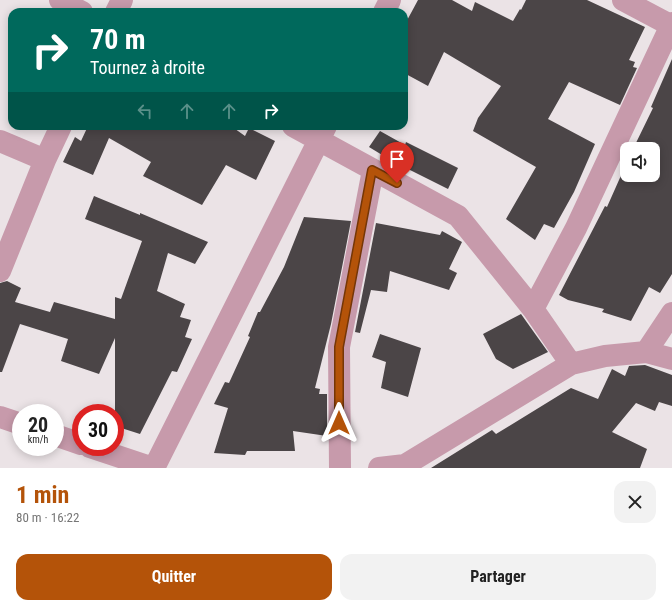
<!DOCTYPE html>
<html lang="fr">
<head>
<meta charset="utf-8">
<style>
	body { margin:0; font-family:"Roboto Condensed",sans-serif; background:#f2f2f2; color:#222; height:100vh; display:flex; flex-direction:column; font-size:15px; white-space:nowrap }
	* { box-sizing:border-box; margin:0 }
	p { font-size:13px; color:#767676 }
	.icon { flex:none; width:22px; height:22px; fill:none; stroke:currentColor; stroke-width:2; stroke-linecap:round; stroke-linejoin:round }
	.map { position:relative; height:468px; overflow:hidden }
	.drawer { display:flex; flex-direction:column; background:#fff; flex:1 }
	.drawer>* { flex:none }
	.hud { position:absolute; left:8px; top:8px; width:400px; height:122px; border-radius:12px; box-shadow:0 2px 10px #0003; background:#00695c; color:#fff; overflow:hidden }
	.buttons { position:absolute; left:620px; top:142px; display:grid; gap:8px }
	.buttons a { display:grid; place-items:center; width:40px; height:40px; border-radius:8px; background:#fff; box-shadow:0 2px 10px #0003; font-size:20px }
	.speed { position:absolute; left:12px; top:404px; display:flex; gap:8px; font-size:20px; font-weight:700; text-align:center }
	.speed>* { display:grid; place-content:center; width:52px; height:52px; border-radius:50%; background:#fff; box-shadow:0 2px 10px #0003; line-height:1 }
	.speed small { font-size:10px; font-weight:400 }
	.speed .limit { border:6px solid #d22; background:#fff; color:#111 }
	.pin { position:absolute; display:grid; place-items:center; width:34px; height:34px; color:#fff; margin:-41px -17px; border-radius:50% 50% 50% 0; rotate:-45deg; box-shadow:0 0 4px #0007 }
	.pin .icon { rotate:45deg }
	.me { position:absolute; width:44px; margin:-22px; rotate:0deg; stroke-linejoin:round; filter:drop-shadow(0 0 3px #0008) }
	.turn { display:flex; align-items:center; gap:14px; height:84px; padding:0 16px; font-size:18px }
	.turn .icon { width:52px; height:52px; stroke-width:2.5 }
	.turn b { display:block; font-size:28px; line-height:34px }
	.lanes { display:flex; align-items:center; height:38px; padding:0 16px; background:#0003; justify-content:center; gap:20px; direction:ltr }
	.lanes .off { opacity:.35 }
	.round { display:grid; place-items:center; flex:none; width:42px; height:42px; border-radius:12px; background:#f2f2f2 }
	.headline { display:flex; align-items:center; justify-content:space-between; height:68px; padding:0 16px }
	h1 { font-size:24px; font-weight:700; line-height:30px; color:#b45309 }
	.primary-button { display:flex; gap:8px; margin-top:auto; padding:8px 16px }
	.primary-button a { flex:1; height:46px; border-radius:12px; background:#b45309; color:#fff; font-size:16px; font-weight:700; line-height:46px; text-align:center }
	.primary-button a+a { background:#f2f2f2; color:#222 }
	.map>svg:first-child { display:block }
</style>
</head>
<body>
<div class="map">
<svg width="672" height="468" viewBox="0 0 672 468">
	<rect width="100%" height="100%" fill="#ebe3e6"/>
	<!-- building -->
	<path fill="#4b4547" d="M 418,0 L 452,0 L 472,11 L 475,2 L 513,21 L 520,9 L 521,10 L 526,0 L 587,0 L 645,27 L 629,60 L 635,62 L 633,67 L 637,68 L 620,105 L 569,82 L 548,119 L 595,144 L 574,192 L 554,228 L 544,224 L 535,240 L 506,219 L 536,167 L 473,131 L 478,118 L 501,86 L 444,52 L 428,86 L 404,73 L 404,26 Z
		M 672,59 L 672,274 L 660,293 L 649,287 L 631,321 L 602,312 L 604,309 L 568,300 L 559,295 L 605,206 L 607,207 L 627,162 L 627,175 L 653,175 L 653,149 L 633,149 L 653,108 L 651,107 Z
		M 88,126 L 231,126 L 245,136 L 249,128 L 275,141 L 256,180 L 226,165 L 202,205 L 143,176 L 151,162 L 109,138 L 93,175 L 63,162 L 75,137 L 81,141 Z
		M 380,131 L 405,145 L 406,142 L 458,168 L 448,189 L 392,161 L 369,147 Z
		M 94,196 L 140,215 L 140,213 L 208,242 L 195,264 L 168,253 L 157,291 L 185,304 L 180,317 L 191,320 L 185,337 L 192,339 L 177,372 L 172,371 L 140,434 L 115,426 L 115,338 L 99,374 L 61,361 L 68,339 L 20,324 L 2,372 L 0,372 L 0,283 L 7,281 L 21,288 L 15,302 L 50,312 L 54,302 L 115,319 L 115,297 L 121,299 L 142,241 L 85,219 Z
		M 304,217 L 351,221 L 331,324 L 315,388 L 320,389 L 319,394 L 327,394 L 327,436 L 293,431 L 295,451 L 247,451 L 245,455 L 214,453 L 228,408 L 214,404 L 225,382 L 229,383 L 250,337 L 248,336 L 258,312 L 260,312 L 284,267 Z
		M 376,223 L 440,235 L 442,231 L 462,242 L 449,269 L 457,273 L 449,290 L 390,271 L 387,292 L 371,290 L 360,333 L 355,332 Z
		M 521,314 L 548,352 L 513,369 L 496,359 L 483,334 Z
		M 380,334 L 421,348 L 408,397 L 381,388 L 386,362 L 372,357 Z
		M 645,365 L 672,375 L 672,406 L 659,402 L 655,411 L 636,403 L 612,432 L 647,449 L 640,468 L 431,468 L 492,430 L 496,434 L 571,388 L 598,399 L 612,369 L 625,376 L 629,366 Z"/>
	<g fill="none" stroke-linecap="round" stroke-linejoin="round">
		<!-- street -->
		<path stroke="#c79aab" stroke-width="22" d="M 60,0 L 82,12
			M 623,0 L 672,26
			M 116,12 L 122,0
			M 384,12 L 390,0
			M 293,126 L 458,216 L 533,309 L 571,364
			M 0,141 L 45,160
			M 0,271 L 45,160 L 61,126
			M 533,309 L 576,228 L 672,23
			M 646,352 L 672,313
			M 0,417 L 21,424
			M 55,435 L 81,444
			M 90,447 L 153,468
			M 154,468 L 326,126
			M 340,468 L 339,347 L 373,170
			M 379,468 L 405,465 L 571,364 L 605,356 L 646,352 L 672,359"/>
	</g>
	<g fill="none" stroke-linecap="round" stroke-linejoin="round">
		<!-- route casing -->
		<g stroke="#753606" stroke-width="10">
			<path id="route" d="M 339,423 L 339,347 L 372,170 L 397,183"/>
		</g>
		<!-- route -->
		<use href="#route" stroke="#b45309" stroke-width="7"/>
	</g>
</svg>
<div class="buttons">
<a><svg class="icon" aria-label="sound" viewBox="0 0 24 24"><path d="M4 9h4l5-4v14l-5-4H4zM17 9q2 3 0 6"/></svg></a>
</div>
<div class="speed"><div>20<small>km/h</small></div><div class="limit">30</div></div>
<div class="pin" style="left:397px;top:183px;background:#d93025"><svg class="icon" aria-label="arrive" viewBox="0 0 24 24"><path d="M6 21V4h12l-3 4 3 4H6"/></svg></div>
<svg class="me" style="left:339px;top:423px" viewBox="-20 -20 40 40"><path d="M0-17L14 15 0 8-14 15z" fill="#b45309" stroke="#fff" stroke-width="4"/></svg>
<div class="hud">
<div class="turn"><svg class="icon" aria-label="right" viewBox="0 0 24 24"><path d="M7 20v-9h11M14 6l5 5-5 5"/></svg><div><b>70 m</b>Tournez à droite</div></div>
<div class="lanes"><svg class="icon off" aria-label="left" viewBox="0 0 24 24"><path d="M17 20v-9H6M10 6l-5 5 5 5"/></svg><svg class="icon off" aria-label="ahead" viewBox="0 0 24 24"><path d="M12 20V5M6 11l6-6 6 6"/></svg><svg class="icon off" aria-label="ahead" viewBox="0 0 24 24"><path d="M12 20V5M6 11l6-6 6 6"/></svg><svg class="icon" aria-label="right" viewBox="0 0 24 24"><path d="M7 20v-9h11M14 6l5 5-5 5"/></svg></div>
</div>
</div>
<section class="drawer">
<div class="headline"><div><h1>1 min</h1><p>80 m · 16:22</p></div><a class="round"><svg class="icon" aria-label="close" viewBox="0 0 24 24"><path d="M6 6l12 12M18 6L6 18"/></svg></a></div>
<div class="primary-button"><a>Quitter</a><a>Partager</a></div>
</section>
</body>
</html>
